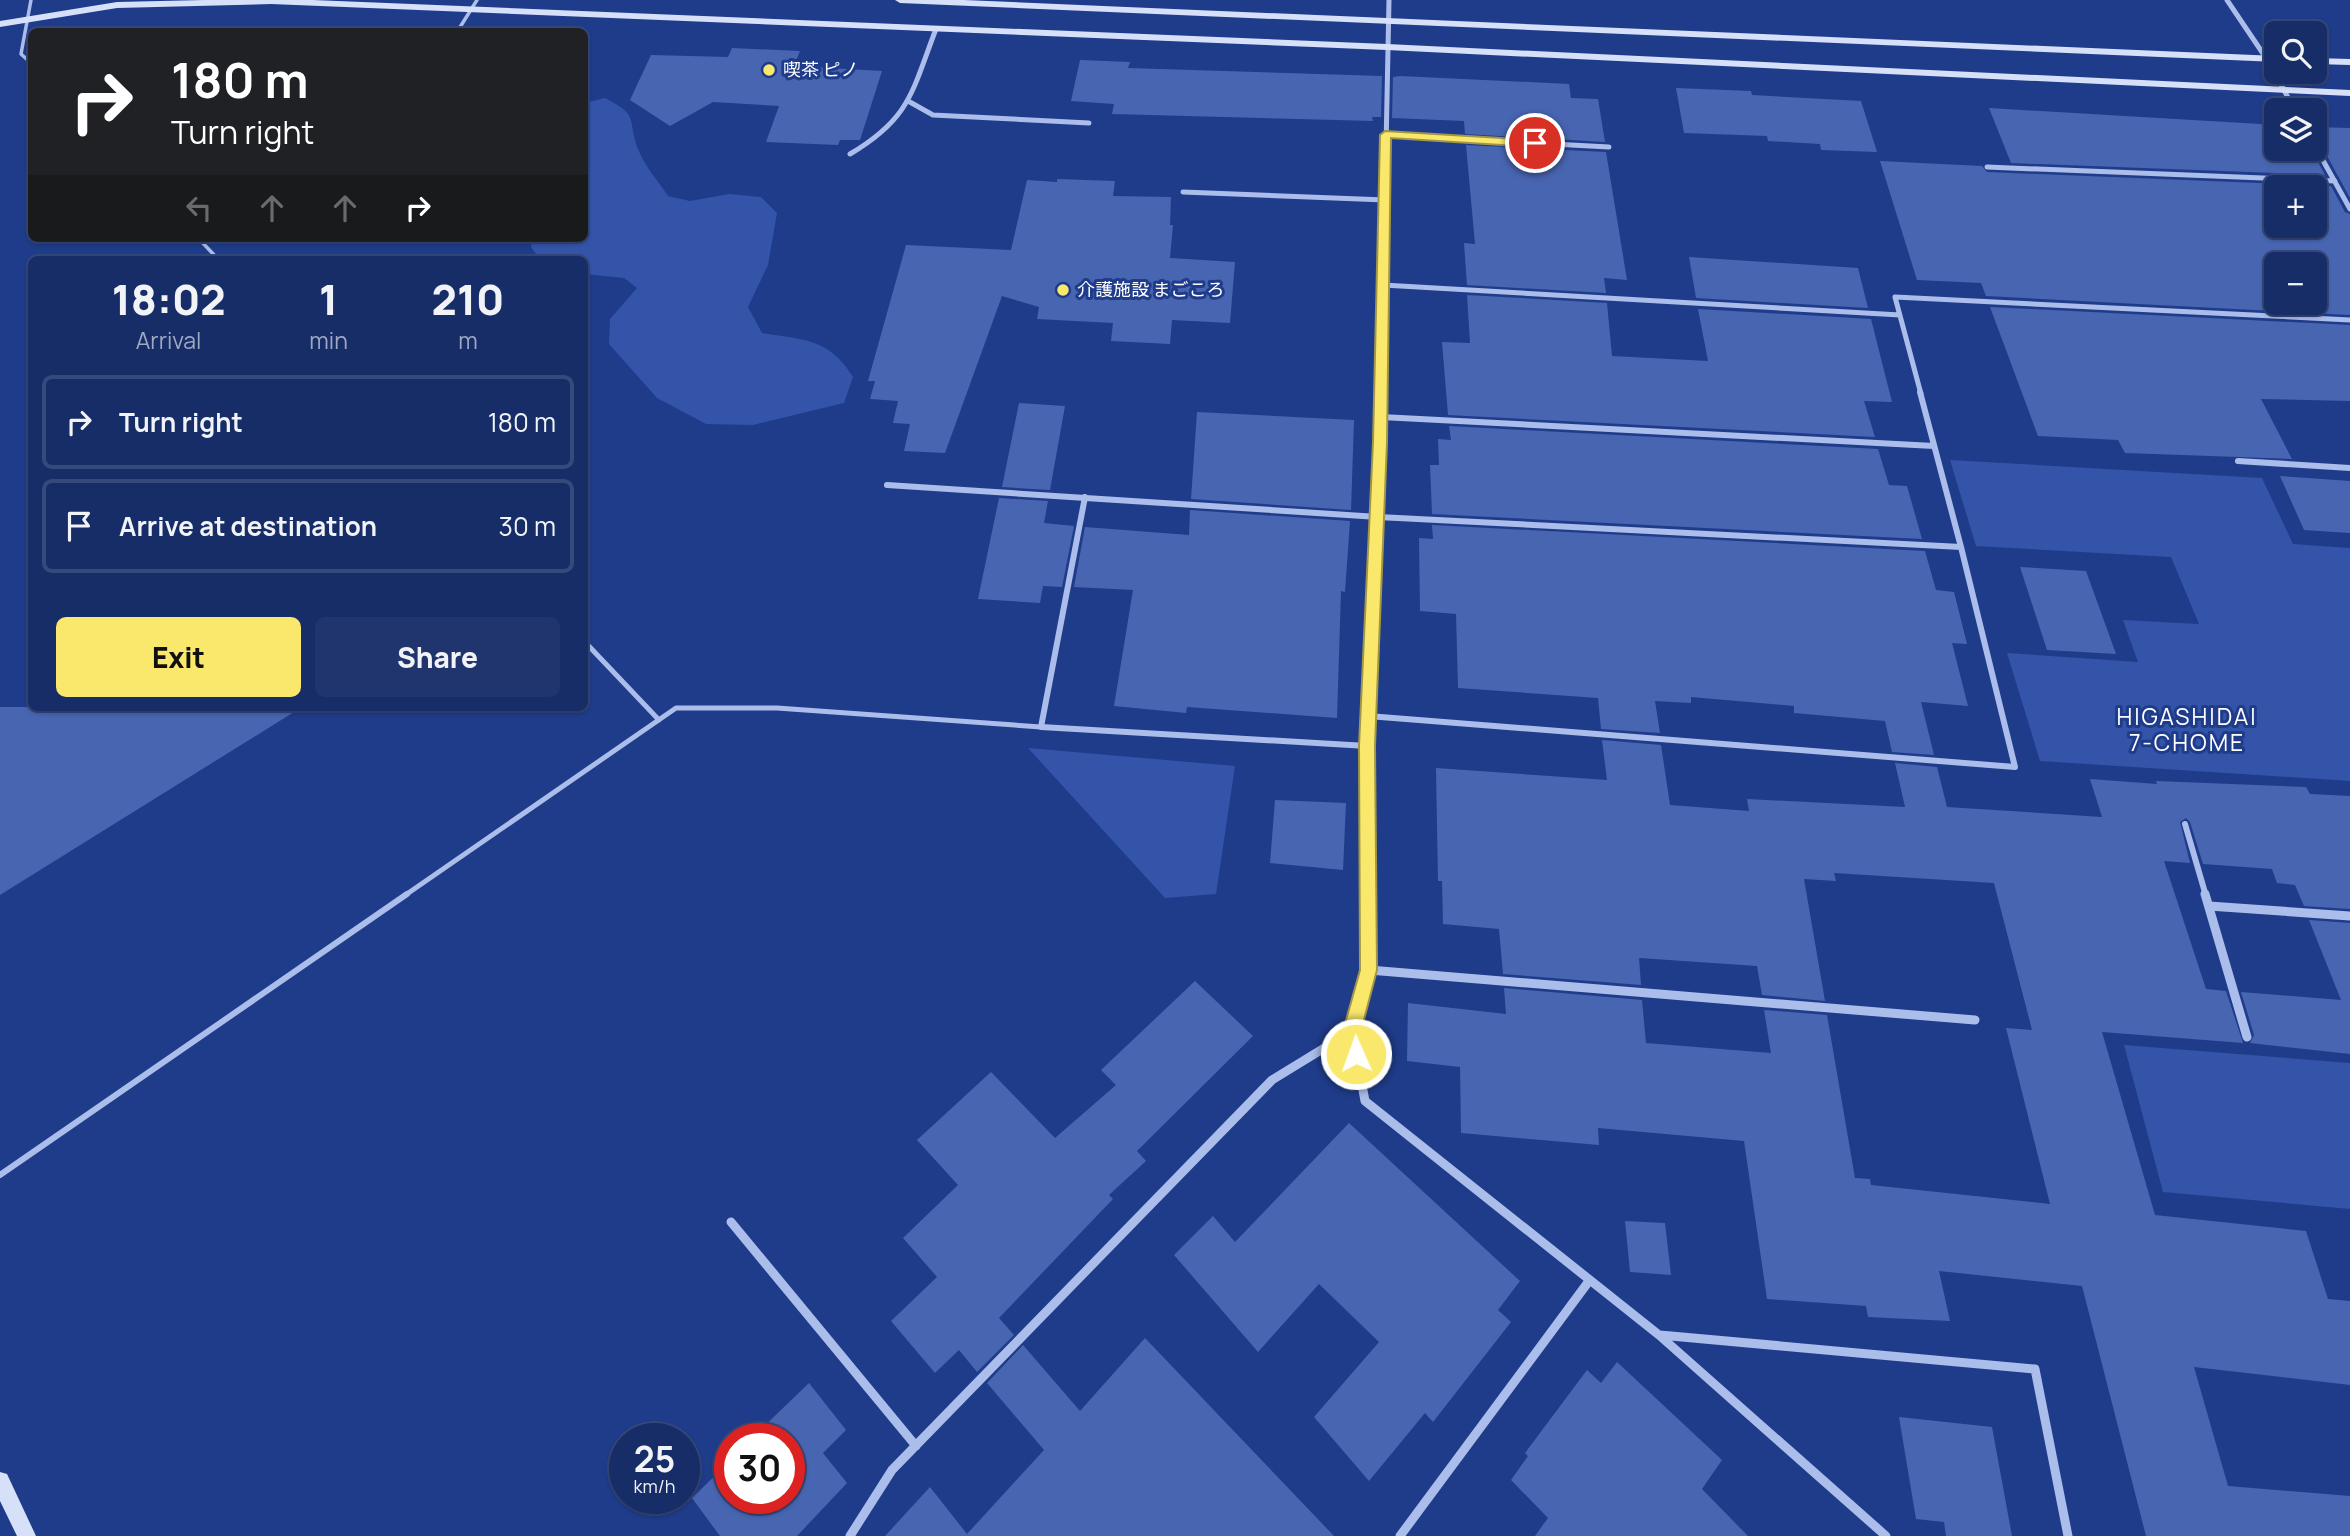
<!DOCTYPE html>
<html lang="en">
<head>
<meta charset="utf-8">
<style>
	body { margin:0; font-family:Manrope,"Noto Sans JP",sans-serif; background:#20356e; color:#f1f3f6; height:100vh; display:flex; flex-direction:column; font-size:26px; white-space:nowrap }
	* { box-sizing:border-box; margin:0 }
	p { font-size:23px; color:#9ea8c0 }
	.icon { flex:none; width:38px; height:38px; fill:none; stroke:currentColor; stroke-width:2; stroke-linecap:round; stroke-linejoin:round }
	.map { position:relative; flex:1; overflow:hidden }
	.side { position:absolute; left:28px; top:256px; width:560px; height:455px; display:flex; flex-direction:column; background:#172d68; border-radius:10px; box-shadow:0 2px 5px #0004,0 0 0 2px #36497c }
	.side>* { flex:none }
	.hud { position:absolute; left:28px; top:28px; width:560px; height:214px; border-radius:10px; box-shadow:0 2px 5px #0004,0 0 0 2px #36497c; background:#202124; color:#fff; overflow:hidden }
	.tools { position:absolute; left:2264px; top:21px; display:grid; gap:14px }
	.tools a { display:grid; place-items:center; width:63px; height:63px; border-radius:10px; background:#172d68; box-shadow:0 2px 5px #0004,0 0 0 2px #36497c; font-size:35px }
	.speed { position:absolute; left:609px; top:1423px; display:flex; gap:14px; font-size:35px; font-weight:700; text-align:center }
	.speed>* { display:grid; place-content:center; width:91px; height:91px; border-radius:50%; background:#172d68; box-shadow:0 2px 5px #0004,0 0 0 2px #36497c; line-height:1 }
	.speed small { font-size:18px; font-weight:400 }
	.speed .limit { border:10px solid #d22; background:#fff; color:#111 }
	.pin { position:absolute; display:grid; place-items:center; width:60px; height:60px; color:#fff; margin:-30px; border:4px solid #fff; border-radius:50%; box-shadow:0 2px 7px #0007 }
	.me { position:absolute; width:77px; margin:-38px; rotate:358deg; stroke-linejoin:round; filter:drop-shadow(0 0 5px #0008) }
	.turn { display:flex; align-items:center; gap:24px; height:147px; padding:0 28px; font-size:32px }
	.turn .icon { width:91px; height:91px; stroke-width:2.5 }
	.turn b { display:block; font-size:49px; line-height:60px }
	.lanes { display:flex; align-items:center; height:66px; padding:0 28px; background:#0003; justify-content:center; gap:35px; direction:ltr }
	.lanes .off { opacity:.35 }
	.eta { display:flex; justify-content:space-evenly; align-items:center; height:119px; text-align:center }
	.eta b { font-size:42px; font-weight:800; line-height:49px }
	.action { display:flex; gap:14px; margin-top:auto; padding:14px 28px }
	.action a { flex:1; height:80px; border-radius:10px; background:#f9e86b; color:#111; font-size:28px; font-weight:800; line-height:80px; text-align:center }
	.action a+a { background:#20356e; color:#f1f3f6 }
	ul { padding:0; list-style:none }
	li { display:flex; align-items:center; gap:21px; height:94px; margin:0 14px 10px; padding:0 14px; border:4px solid #36497c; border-radius:10px }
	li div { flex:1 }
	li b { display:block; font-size:26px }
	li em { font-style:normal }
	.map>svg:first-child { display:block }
</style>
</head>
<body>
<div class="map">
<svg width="2350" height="1536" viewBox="0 0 2350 1536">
	<rect width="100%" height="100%" fill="#1f3c8a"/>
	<!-- green -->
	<path fill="#3354a8" d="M 605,98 C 640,116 627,118 638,149 C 644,165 658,181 668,196 L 690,201 L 729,194 L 761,197 L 777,213 L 768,265 L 748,307 L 762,333 C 804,340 829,338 853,377 L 844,403 L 753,425 L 706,424 L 657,398 L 609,344 L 610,319 L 637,288 L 624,278 L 585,274 L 584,259 L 540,259 L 531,247 L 533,238 L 584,238 L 585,103 Z
		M 1950,460 L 2262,478 L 2293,544 L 2350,548 L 2350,781 L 2040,761 L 2007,653 L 2138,662 L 2123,620 L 2199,624 L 2171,557 L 1976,546 Z
		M 1028,748 L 1235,766 L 1216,894 L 1165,898 Z
		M 2124,1045 L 2350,1063 L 2350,1209 L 2163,1192 Z"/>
	<!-- building -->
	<path fill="#4865b2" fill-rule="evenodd" d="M 732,48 L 800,51 L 794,66 L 882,71 L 860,140 L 840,140 L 838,145 L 766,142 L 779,106 L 713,102 L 670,126 L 630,100 L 651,55 L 728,57 Z
		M 1080,60 L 1130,62 L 1128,68 L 1382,76 L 1381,117 L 1372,117 L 1373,121 L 1112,114 L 1114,104 L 1071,101 Z
		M 1400,76 L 1569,84 L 1571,98 L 1598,99 L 1605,142 L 1465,134 L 1464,121 L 1392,118 L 1393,77 Z
		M 1676,88 L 1751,91 L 1752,95 L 1861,101 L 1877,152 L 1821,150 L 1820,144 L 1768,141 L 1767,136 L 1684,133 Z
		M 1989,108 L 2277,125 L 2277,149 L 2311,149 L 2325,175 L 2011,163 Z
		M 2315,127 L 2350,128 L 2350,198 L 2320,143 L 2315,141 Z
		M 1466,145 L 1606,152 L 1627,280 L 1604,278 L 1606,293 L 1467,285 L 1464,243 L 1475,244 Z
		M 1880,161 L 1982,166 L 1987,172 L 2331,186 L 2345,212 L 2350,214 L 2350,315 L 1986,296 L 1981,283 L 1917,280 ZM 2277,187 L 2315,187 L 2315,226 L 2277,226 ZM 2277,264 L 2315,264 L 2315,303 L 2277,303 Z
		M 1057,179 L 1115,181 L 1113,196 L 1171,197 L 1170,225 L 1173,225 L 1170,258 L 1235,262 L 1230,323 L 1172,320 L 1170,344 L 1111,341 L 1113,323 L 1037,319 L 1039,307 L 1002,296 L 945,453 L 904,451 L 910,424 L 893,423 L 898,401 L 870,399 L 875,381 L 868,381 L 906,245 L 1011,250 L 1027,180 L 1057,182 Z
		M 1689,257 L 1858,268 L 1868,308 L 1696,298 Z
		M 1467,295 L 1607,303 L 1612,356 L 1708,361 L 1698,309 L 1871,319 L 1892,402 L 1864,401 L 1875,437 L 1448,415 L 1442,342 L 1470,343 Z
		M 1990,307 L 2350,325 L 2350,401 L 2261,399 L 2292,459 L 2125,453 L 2118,440 L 2038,436 Z
		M 1019,403 L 1065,406 L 1050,490 L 1002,487 Z
		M 1197,412 L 1354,420 L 1351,510 L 1191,499 Z
		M 1449,426 L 1878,449 L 1889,485 L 1907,486 L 1922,539 L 1432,514 L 1430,465 L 1439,465 L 1438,439 L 1451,440 Z
		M 2280,476 L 2350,481 L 2350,533 L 2304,530 Z
		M 999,498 L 1048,501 L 1044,523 L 1074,526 L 1062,587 L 1043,586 L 1040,603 L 978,599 Z
		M 1190,510 L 1350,521 L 1345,592 L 1341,591 L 1337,718 L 1187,707 L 1186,713 L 1114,706 L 1133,590 L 1074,587 L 1085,527 L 1189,535 Z
		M 1432,525 L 1925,551 L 1936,590 L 1954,592 L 1967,644 L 1952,643 L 1968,706 L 1921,702 L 1934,755 L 1892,752 L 1885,721 L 1794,713 L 1794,706 L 1691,697 L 1691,703 L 1655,701 L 1660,733 L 1601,729 L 1598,698 L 1458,688 L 1456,614 L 1420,611 L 1419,538 L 1433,539 Z
		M 2020,567 L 2086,571 L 2116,654 L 2047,650 Z
		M 0,707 L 302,707 L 0,895 Z
		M 1602,740 L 1661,745 L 1670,805 L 1749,811 L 1747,799 L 1905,807 L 1895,763 L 1937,767 L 1947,807 L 2102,817 L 2090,779 L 2157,784 L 2156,781 L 2306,787 L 2310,794 L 2350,796 L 2350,909 L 2304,906 L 2295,885 L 2277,883 L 2272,869 L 2203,864 L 2190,822 L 2186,818 L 2180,822 L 2190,863 L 2164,861 L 2206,989 L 2226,991 L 2243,1043 L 2102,1032 L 2155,1215 L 2306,1231 L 2328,1299 L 2350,1301 L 2350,1385 L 2194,1367 L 2228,1486 L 2350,1496 L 2350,1536 L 2146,1536 L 2082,1286 L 1939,1271 L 1950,1321 L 1868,1317 L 1866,1306 L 1767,1299 L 1744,1141 L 1598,1128 L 1599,1145 L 1461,1133 L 1460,1067 L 1407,1061 L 1408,1003 L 1506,1014 L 1504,988 L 1642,1000 L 1646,1043 L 1771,1053 L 1764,1010 L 1827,1015 L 1855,1178 L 1870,1179 L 1871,1185 L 2050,1204 L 2006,1028 L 2032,1030 L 1994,883 L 1834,873 L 1836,881 L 1804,879 L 1825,1001 L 1762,995 L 1757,966 L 1639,958 L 1641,985 L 1503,974 L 1499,929 L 1443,924 L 1442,881 L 1438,881 L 1436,768 L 1607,780 Z
		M 1275,800 L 1346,803 L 1343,870 L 1270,863 Z
		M 2309,920 L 2350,923 L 2350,1054 L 2250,1043 L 2254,1035 L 2241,992 L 2341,1000 Z
		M 1195,981 L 1253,1036 L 1137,1151 L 1146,1161 L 1109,1195 L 1113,1199 L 999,1318 L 1014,1335 L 977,1372 L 959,1350 L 935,1373 L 891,1321 L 937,1277 L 903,1238 L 958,1185 L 917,1140 L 991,1072 L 1055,1138 L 1116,1085 L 1101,1070 Z
		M 1349,1123 L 1520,1281 L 1498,1310 L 1511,1322 L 1433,1422 L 1425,1413 L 1369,1481 L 1314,1417 L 1379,1342 L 1319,1284 L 1258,1352 L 1174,1255 L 1213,1216 L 1235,1242 Z
		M 1625,1221 L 1665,1223 L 1671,1275 L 1630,1272 Z
		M 1145,1338 L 1334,1536 L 885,1536 L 930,1487 L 967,1534 L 1044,1450 L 987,1383 L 1023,1345 L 1080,1411 Z
		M 1617,1362 L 1722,1460 L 1702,1489 L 1748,1536 L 1535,1536 L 1548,1518 L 1511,1480 L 1528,1456 L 1525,1453 L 1587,1370 L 1601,1383 Z
		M 809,1383 L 846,1430 L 823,1453 L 847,1483 L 797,1536 L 720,1536 L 692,1498 L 730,1461 L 730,1498 L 789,1498 L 789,1438 L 752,1438 Z
		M 1899,1417 L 1992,1427 L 2012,1536 L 1946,1536 L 1944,1522 L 1916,1519 Z"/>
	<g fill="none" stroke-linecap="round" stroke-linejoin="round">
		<!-- lane-far2 -->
		<path stroke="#abbdeb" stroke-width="3.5" d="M 31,0 L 21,54 L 32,64
			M 457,32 L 477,0
			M 198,238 L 218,259"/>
		<!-- lane-far1 -->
		<path stroke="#abbdeb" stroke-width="5" d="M 584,641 L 659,720
			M 404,896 L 676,708 L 777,708 L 1041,727"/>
		<!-- lane -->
		<path stroke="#abbdeb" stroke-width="6" d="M 0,1175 L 407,894"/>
		<!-- street-far2 -->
		<path stroke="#abbdeb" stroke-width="5" d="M 2227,0 L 2266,58 L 2295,110
			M 908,101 L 933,115 L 1089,123
			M 1386,135 L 1609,147
			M 2315,146 L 2350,209
			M 850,154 C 911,118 912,91 936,29
			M 1987,167 L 2335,181
			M 1183,192 L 1385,200
			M 1383,285 L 1900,315
			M 1381,394 L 1389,0
			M 1921,394 L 1895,297 L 2350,320"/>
		<!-- street-far1 -->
		<path stroke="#abbdeb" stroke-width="6" d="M 1381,417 L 1934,446
			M 2238,461 L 2350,468
			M 887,485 L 1378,517 L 1961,547 L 1920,392
			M 1085,497 L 1041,727 L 1367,746
			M 1368,716 L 2015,767 L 1961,547
			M 2185,824 L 2206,896
			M 1368,896 L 1367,746 L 1381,392"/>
		<!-- street -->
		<path stroke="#abbdeb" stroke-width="9" d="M 1368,894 L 1369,970 L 1352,1031 L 1365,1101 L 1659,1335 L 1886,1536
			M 2205,894 L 2247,1037
			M 2209,906 L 2350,916
			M 1369,970 L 1975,1020
			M 731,1222 L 916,1446
			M 1660,1335 L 2035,1369 L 2068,1536
			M 850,1536 L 892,1470 L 1272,1080 L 1352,1031
			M 1400,1536 L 1589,1281"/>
		<!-- secondary -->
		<path fill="#d7e0f9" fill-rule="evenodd" d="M 204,0 L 313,0 L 1387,44 L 2350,90 L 2350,96 L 1387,50 L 271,4 L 117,8 L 0,27 L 0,21 L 117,2 Z
			M 895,0 L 964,0 L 2277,56 L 2277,62 L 900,3 Z
			M 2315,58 L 2350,59 L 2350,65 L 2315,64 Z
			M 0,1472 L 7,1474 L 36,1536 L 17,1536 L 0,1501 Z"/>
	</g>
	<!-- route -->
	<path fill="#f9e86b" stroke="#a29746" stroke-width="2" d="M 1385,131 L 1535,140 L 1540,143 L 1535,147 L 1391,138 L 1387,442 L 1375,746 L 1377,970 L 1361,1031 L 1365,1054 L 1363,1061 L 1356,1063 L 1350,1061 L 1343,1031 L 1360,970 L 1359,746 L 1373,442 L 1380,135 Z"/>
	<!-- markers -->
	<g fill="#f9e86b" stroke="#1f3c8a" stroke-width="2.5">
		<circle cx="769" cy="70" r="7"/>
		<circle cx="1063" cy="290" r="7"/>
	</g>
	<g text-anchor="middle" stroke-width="6" stroke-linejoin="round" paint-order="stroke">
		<!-- far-poi labels -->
		<g font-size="18" fill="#fff" stroke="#1f3c8a" text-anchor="start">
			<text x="783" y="76">喫茶 ピノ</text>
			<text x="1077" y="296">介護施設 まごころ</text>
		</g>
		<!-- neighbourhood labels -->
		<g font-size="23" letter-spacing="2" fill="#fff" stroke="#1f3c8a">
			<text x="2187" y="725">HIGASHIDAI<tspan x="2187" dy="26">7-CHOME</tspan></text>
		</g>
	</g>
</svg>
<div class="tools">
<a><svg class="icon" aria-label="search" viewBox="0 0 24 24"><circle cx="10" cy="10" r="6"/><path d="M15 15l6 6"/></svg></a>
<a><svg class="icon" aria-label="layers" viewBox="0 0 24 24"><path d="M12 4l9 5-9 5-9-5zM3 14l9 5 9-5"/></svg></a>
<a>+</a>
<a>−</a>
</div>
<div class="speed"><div>25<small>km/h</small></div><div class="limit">30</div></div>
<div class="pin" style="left:1535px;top:143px;background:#d93025"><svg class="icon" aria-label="arrive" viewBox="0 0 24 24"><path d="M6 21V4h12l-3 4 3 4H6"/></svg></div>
<svg class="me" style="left:1356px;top:1054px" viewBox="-20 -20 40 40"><circle r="17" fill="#f9e86b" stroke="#fff" stroke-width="3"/><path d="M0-11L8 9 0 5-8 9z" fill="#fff"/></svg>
<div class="hud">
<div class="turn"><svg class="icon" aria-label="right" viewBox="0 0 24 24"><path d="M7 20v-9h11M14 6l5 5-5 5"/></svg><div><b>180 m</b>Turn right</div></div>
<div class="lanes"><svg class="icon off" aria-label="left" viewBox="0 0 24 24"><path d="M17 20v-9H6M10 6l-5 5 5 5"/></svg><svg class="icon off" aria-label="ahead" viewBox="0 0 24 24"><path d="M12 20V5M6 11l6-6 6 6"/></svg><svg class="icon off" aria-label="ahead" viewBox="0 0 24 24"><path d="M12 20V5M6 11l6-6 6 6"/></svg><svg class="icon" aria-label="right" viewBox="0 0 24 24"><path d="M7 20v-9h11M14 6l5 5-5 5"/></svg></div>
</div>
<section class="side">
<div class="eta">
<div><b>18:02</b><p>Arrival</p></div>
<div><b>1</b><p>min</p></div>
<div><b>210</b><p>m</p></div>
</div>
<ul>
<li><svg class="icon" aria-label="right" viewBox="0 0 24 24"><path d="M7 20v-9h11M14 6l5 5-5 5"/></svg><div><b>Turn right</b></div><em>180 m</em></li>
<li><svg class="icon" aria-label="arrive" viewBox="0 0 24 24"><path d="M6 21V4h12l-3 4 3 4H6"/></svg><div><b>Arrive at destination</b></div><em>30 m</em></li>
</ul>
<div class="action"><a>Exit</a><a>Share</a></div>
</section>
</div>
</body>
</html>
